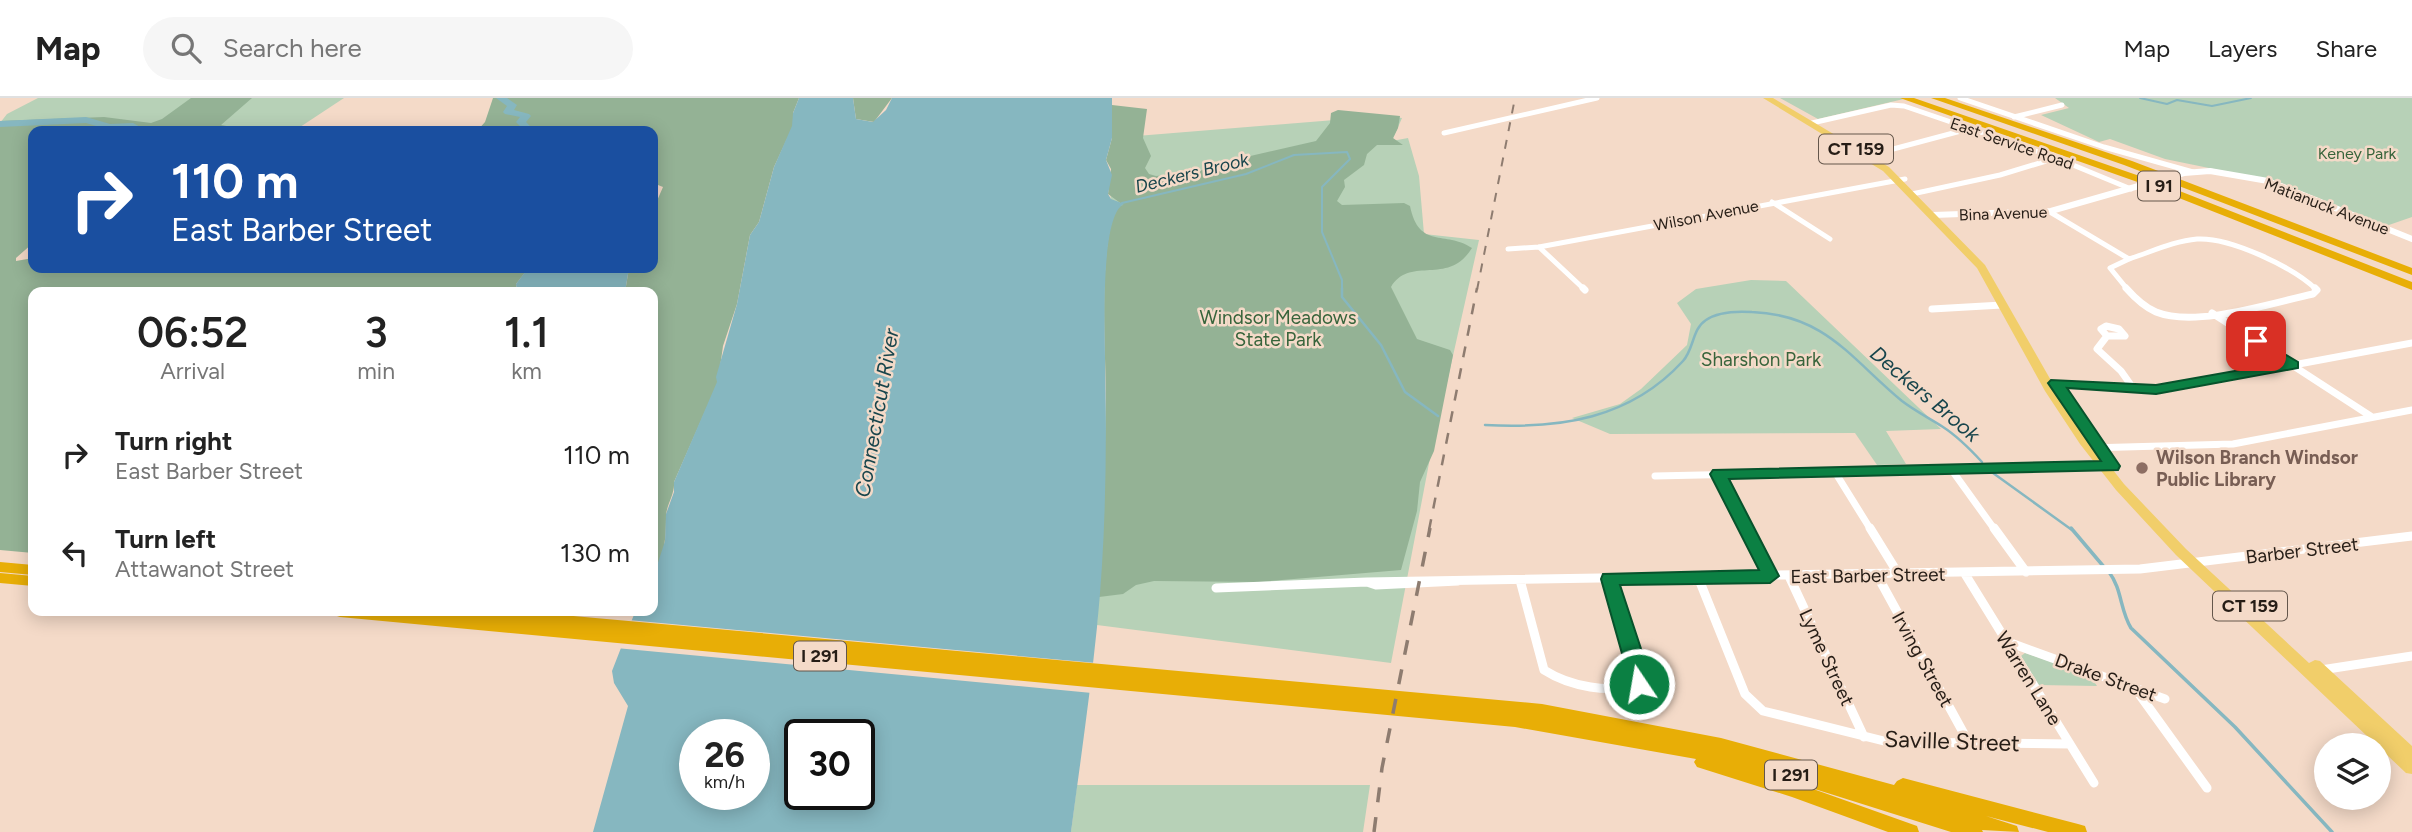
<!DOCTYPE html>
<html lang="en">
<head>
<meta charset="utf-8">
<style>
	body { margin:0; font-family:Figtree,sans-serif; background:#f6f6f6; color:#222; height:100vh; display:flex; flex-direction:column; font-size:26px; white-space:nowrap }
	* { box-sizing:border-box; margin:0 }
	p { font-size:23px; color:#767676 }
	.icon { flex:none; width:38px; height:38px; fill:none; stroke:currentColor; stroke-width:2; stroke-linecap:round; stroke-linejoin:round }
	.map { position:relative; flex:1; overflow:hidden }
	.panel { position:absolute; left:28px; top:189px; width:630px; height:329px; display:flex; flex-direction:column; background:#fff; border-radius:14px; box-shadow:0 4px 18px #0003 }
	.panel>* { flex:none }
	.hud { position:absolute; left:28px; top:28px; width:630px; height:147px; border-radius:14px; box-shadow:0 4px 18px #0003; background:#1a4fa0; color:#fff; overflow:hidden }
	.buttons { position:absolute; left:2314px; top:635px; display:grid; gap:14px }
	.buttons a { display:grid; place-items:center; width:77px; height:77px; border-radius:50%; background:#fff; box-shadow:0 4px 18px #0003; font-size:35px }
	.speed { position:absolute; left:679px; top:621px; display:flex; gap:14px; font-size:35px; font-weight:700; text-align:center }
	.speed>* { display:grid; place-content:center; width:91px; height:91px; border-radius:50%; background:#fff; box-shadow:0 4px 18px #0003; line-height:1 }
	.speed small { font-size:18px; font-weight:400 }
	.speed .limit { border:4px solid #111; border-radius:10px; background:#fff; color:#111 }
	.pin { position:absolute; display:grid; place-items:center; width:60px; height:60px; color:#fff; margin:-30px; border-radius:14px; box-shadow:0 4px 10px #0006 }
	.me { position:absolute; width:77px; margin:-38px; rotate:348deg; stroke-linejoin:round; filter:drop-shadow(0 0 5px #0008) }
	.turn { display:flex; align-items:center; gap:24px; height:147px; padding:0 28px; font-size:32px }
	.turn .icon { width:91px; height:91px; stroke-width:2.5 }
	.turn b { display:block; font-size:49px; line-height:60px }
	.eta { display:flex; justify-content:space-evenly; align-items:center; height:119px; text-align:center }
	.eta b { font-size:42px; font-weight:600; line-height:49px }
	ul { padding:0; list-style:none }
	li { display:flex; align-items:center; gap:21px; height:98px; padding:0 28px }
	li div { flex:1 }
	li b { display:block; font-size:26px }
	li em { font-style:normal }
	header { display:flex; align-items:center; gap:42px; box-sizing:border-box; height:98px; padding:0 35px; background:#fff; border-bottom:2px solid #e0e0e0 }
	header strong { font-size:33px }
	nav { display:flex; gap:38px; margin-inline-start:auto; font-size:24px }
	.search { width:490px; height:63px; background:#f6f6f6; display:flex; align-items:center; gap:18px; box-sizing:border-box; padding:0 24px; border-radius:38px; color:#767676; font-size:26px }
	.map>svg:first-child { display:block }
</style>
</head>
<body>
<header>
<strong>Map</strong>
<div class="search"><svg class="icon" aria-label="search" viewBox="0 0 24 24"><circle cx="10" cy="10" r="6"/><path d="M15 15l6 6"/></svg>Search here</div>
<nav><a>Map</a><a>Layers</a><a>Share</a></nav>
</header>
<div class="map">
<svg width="2412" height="734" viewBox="0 0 2412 734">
	<rect width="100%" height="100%" fill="#f4dac8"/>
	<!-- green -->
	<path fill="#b7d1b7" d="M 38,0 L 344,0 L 294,33 L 168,33 L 0,25 L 7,16 Z
		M 1780,0 L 1908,0 L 1818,21 Z
		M 2055,0 L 2412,0 L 2412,119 L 2386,128 L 2282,85 L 2165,61 L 2110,41 L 2099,44 L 2041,17 L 2069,10 Z
		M 1384,18 L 1402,20 L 1392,43 L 1408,40 L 1419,78 L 1424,136 L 1479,142 L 1430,360 L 1391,565 L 1097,527 L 1103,419 L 1112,40 Z
		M 1751,182 L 1786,183 L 1941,331 L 1886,333 L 1906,366 L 1877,367 L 1855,335 L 1610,336 L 1572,320 L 1620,306 L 1641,291 L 1687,247 L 1691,226 L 1677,205 L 1696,191 Z
		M 2025,555 L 2090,577 L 2097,588 L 2039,587 L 2021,558 Z
		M 1077,687 L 1370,687 L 1363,734 L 1071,734 Z"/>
	<!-- forest -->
	<path fill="#94b295" d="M 191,0 L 252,0 L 221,27 L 254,33 L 33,33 L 33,145 L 16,160 L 16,163 L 33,160 L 33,170 L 527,172 L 516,186 L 517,194 L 33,194 L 33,455 L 0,452 L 0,23 L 104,19 L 151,25 L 162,21 Z
		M 493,0 L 799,0 L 793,15 L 793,28 L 774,69 L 759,124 L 750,137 L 737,206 L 723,248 L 718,284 L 674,384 C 675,396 667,406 666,417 C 666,434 666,460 653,472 L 653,194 L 625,194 L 629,170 L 653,170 L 653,112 L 663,89 L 653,85 L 653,33 L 477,33 L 485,24 Z
		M 892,0 L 874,24 L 856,21 L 853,0 Z
		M 1112,7 L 1147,11 L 1143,40 L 1151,58 L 1145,70 L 1149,76 L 1156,78 L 1197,74 L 1220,65 L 1316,43 L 1330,25 L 1331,15 L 1338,12 L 1400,18 L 1398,30 L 1393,40 L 1403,47 L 1377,47 L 1367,56 L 1364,67 L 1344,82 L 1345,89 L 1337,103 L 1342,107 L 1404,105 L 1410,108 C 1419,152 1445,132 1472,150 C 1448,189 1410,157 1391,189 L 1417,241 L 1450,252 L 1453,257 L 1434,353 L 1420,384 L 1417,413 L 1401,472 L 1259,484 L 1154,483 L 1136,487 L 1123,496 L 1099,499 C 1102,433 1105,367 1106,300 C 1106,255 1097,146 1118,108 L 1123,107 L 1108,96 L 1111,71 L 1106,62 L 1112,40 Z"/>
	<!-- water -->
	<path fill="#86b7c0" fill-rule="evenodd" d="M 799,0 L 853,0 L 856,21 L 873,24 L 886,12 L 892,0 L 1112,0 L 1112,40 L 1106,62 L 1112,77 L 1108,96 L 1111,101 L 1124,106 C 1100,117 1105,232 1105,259 C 1107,348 1106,440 1097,529 C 1090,597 1080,666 1071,734 L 593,734 L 628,608 L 614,585 L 612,573 L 635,514 L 653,513 L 653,480 L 665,443 L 666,416 L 674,394 L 674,384 L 717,284 L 716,279 L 737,206 L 750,137 L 759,124 L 774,69 L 792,28 L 793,15 ZM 695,637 L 754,637 L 754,696 L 695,696 ZM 800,637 L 859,637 L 859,696 L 800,696 Z
		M 528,170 L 629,170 L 625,194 L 517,194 L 516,186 Z"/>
	<!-- pier -->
	<path fill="#f4dac8" d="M 628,522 L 1096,565 L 1092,595 L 616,550 Z"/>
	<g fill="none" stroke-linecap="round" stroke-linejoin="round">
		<!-- stream-far2 -->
		<path stroke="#86b7c0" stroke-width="2" d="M 2140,0 L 2167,6 L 2177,2 L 2212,8 L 2251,0
			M 1122,105 L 1246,76 L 1294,57 L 1347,54 L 1350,61 L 1322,89 L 1322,134 L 1342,182 L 1342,192"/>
		<!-- stream-far1 -->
		<path stroke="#86b7c0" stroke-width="2.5" d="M 1342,190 L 1342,199 L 1381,247 L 1405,294 L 1438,318
			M 1485,327 C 1560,331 1630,321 1683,263 C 1694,251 1692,231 1706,222 C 1719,213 1737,213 1752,214 C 1826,217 1851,261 1902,303 C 1915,313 1929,320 1943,329 C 1957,338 1970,351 1982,364
			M 1993,375 L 2072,432"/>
		<!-- stream -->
		<path stroke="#86b7c0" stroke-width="3.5" d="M 2071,430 L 2104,469
			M 2109,474 C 2122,491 2120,512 2131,530 L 2235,629 L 2332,734"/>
		<!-- river -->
		<path fill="#86b7c0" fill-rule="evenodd" d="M 496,0 L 507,0 L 517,7 L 514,12 L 529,16 L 531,18 L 526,24 L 535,33 L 525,33 L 516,24 L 520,19 L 505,16 L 503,14 L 507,8 Z
			M 86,19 L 110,26 L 133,25 L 142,30 L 156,30 L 161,33 L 110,32 L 86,25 L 0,29 L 0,23 Z"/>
		<!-- minor-far2 -->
		<path stroke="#fff" stroke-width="5" d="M 1960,0 L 2104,49 L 2193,74
			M 2014,19 L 2062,7
			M 1812,25 L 1891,7 L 1904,8 L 2056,60 L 2131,91
			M 1444,35 L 1597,0
			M 1867,58 L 1972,30
			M 1912,96 L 2000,77 L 2056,60
			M 1772,104 L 1830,141
			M 2050,114 L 2129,161
			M 1539,149 L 1585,192
			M 1508,151 L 1539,149 L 1905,81
			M 2129,161 C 2151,154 2174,143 2197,141 C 2230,139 2293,169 2317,192
			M 2128,192 L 2110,170 L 2129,161"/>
		<!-- minor-far1 -->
		<path stroke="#fff" stroke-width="7" d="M 1583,190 L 1585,192
			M 2126,190 C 2134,199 2144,209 2156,214 C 2196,230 2271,205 2313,196 L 2317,192 L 2315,190
			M 1932,211 L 2002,207
			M 2212,215 L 2372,319
			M 2106,228 L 2119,231 L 2125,238 L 2107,238 L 2101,231 Z
			M 2107,238 L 2097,251 L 2121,273 L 2133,290
			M 2046,285 L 2164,291 L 2412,245
			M 2089,350 L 2233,346 L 2412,312
			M 1951,371 L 1995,432
			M 1835,374 L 1871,432
			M 1719,376 L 1747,432
			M 1655,378 L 2112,368"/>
		<!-- minor -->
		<path stroke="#fff" stroke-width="9" d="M 1746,430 L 1770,478
			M 1870,430 L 1899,477
			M 1994,430 L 2026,474
			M 1965,476 L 2094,685
			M 1877,477 L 1969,645
			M 1789,478 L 1864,639
			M 1698,479 L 1745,596 L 1763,613 L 1888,644 L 2070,646
			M 1520,482 L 1544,572 C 1569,588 1611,597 1639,585 L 1640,575 L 1609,481
			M 1458,483 L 1376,487 L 1367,484 L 2140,471 L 2412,438
			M 1216,490 L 1367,484
			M 2008,544 L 2165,601
			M 2321,572 L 2412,558
			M 2134,589 L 2207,690"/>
		<!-- tertiary -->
		<path stroke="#fff" stroke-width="6" d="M 1933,117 L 2051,113 L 2184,75 L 2210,73 L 2268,83 L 2412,141"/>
		<!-- primary -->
		<path fill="#f1ce6a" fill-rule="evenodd" d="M 1763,0 L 1773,0 L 1889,69 L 1985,167 L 2057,293 L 2088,340 L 2124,386 L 2186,451 L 2309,565 L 2315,562 L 2320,563 L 2412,648 L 2412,676 L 2406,675 L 2176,457 L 2116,392 L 2080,346 L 2045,293 L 1977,170 L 1883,73 Z"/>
		<!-- motorway -->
		<path fill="#e8ae06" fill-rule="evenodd" d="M 1900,0 L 1914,0 L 2154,83 L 2412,184 L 2412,192 L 2146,87 Z
			M 1931,0 L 1945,0 L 2132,63 L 2412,170 L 2412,177 L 2124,67 Z
			M 0,464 L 33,467 L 33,477 L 0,474 Z
			M 0,475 L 33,478 L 33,488 L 0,485 Z
			M 332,513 L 400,513 L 455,518 L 450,513 L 518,513 L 1542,606 L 1721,640 L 1894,687 L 1897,683 L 1903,680 L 2078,726 L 2085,728 L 2087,734 L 2048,734 L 1986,718 L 2017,728 L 2019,734 L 1982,732 L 1983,734 L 1951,734 L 1802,687 L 1917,728 L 1919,734 L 1888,734 L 1792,699 L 1697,669 L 1694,664 L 1696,661 L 1515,629 L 340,519 L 334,517 Z"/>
		<!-- rail-far2 -->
		<path stroke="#8e7c70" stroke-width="2" stroke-dasharray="9 9" stroke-linecap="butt" d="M 1477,192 L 1515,0"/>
		<!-- rail-far1 -->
		<path stroke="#8e7c70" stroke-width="2.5" stroke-dasharray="11 11" stroke-linecap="butt" d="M 1429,432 L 1477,190"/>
		<!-- rail -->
		<path stroke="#8e7c70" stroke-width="3.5" stroke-dasharray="15 15" stroke-linecap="butt" d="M 1374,734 L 1382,670 L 1430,430"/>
	</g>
	<!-- route -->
	<path fill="#0b8043" stroke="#07532c" stroke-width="2" d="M 2256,239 L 2298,264 L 2298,270 L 2156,296 L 2067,290 L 2120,368 L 2118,372 L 1729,381 L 1779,478 L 1770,485 L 1620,487 L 1649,575 L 1646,591 L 1632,591 L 1601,481 L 1603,476 L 1759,472 L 1710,376 L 1713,372 L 2101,363 L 2048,285 L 2051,282 L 2156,287 L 2280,265 L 2251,246 L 2251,240 Z"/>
	<!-- markers -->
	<circle fill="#8d6e63" stroke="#f4dac8" stroke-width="2.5" cx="2142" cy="370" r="7"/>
	<g text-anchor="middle" stroke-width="5" stroke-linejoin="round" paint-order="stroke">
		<!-- far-street labels -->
		<g font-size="16" fill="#261d16" stroke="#f4dac8">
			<text transform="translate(2012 45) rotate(19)" y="6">East Service Road</text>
			<text transform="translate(2327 108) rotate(21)" y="6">Matianuck Avenue</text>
			<text transform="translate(2003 115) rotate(-2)" y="6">Bina Avenue</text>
			<text transform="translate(1706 117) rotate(-11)" y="6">Wilson Avenue</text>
		</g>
		<!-- far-park labels -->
		<g font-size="16" fill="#37643b" stroke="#f4dac8">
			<text x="2357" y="61">Keney Park</text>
		</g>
		<!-- shield labels -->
		<g fill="#f4dac8" stroke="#64564b" stroke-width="2">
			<rect x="1819" y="36.5" width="74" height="29" rx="5"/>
			<rect x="2138" y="73.5" width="42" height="29" rx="5"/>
			<rect x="2213" y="493.5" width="74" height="29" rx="5"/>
			<rect x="794" y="543.5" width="52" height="29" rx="5"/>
			<rect x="1765" y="662.5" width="52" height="29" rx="5"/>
		</g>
		<g font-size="18" font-weight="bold" fill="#261d16">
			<text x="1856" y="57">CT 159</text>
			<text x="2159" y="94">I 91</text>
			<text x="2250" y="514">CT 159</text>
			<text x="820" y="564">I 291</text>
			<text x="1791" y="683">I 291</text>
		</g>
		<!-- far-water labels -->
		<g font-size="18" font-style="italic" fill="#18454c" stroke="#f4dac8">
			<text transform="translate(1192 75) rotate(-14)" y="6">Deckers Brook</text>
		</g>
		<!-- park labels -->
		<g font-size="19" fill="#37643b" stroke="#f4dac8">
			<text x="1278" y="226">Windsor Meadows<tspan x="1278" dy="22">State Park</tspan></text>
			<text x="1761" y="268">Sharshon Park</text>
		</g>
		<!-- education labels -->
		<g font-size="19" font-weight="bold" fill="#785e54" stroke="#f4dac8" text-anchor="start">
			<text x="2156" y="366">Wilson Branch Windsor<tspan x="2156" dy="22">Public Library</tspan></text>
		</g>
		<!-- street labels -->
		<g font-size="19" fill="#261d16" stroke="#f4dac8">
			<text transform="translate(2302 452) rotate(-7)" y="7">Barber Street</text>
			<text transform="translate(1868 477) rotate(-1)" y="7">East Barber Street</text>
			<text transform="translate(1827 559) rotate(65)" y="7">Lyme Street</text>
			<text transform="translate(1923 561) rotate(61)" y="7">Irving Street</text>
			<text transform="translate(2106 579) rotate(20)" y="7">Drake Street</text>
			<text transform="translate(2029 580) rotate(58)" y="7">Warren Lane</text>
		</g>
		<!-- water labels -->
		<g font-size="21" font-style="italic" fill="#18454c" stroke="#f4dac8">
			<text transform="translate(1925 296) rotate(40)" y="7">Deckers Brook</text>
			<text transform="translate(877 315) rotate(-80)" y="7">Connecticut River</text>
		</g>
		<!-- near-street labels -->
		<g font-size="23" fill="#261d16" stroke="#f4dac8">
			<text transform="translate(1952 643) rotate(2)" y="8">Saville Street</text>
		</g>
	</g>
</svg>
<div class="buttons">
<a><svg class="icon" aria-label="layers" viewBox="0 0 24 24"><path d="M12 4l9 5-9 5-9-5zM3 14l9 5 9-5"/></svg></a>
</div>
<div class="speed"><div>26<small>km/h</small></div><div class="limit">30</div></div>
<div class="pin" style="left:2256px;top:243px;background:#d93025"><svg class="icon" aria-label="arrive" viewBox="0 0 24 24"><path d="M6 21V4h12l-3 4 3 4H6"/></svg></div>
<svg class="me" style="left:1639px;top:586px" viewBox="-20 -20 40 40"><circle r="17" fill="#0b8043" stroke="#fff" stroke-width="3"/><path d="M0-11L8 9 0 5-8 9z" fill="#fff"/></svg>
<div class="hud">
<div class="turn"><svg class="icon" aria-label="right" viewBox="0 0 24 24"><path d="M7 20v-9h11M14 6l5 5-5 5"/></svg><div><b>110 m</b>East Barber Street</div></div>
</div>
<section class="panel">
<div class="eta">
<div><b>06:52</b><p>Arrival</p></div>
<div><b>3</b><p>min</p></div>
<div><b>1.1</b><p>km</p></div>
</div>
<ul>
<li><svg class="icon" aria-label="right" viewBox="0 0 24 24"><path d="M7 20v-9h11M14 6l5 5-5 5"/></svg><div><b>Turn right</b><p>East Barber Street</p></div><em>110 m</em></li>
<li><svg class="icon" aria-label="left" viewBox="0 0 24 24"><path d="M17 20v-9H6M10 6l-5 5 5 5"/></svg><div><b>Turn left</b><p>Attawanot Street</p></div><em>130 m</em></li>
</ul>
</section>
</div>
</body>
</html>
